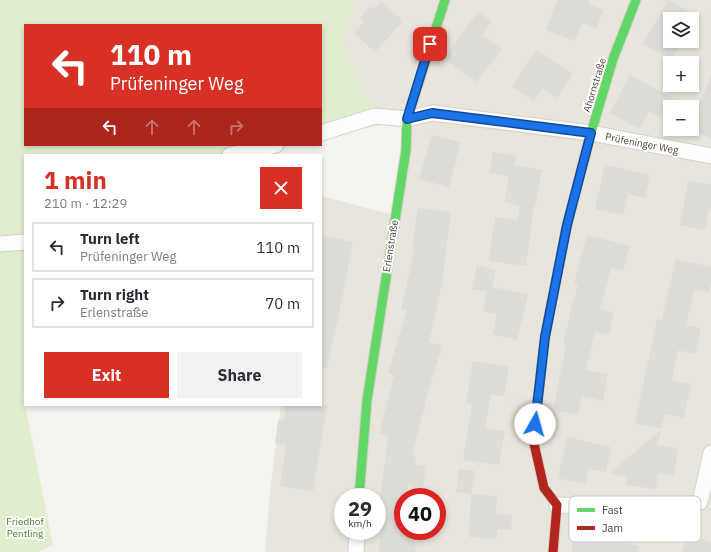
<!DOCTYPE html>
<html lang="en">
<head>
<meta charset="utf-8">
<style>
	body { margin:0; font-family:"IBM Plex Sans",sans-serif; background:#f2f2f3; color:#2b2b33; height:100vh; display:flex; flex-direction:column; font-size:15px; white-space:nowrap }
	* { box-sizing:border-box; margin:0 }
	p { font-size:13px; color:#7c7c81 }
	.icon { flex:none; width:22px; height:22px; fill:none; stroke:currentColor; stroke-width:2; stroke-linecap:round; stroke-linejoin:round }
	.map { position:relative; flex:1; overflow:hidden }
	.side { position:absolute; left:24px; top:154px; width:298px; height:252px; display:flex; flex-direction:column; background:#fff; border-radius:0px; box-shadow:0 2px 6px #0003 }
	.side>* { flex:none }
	.banner { position:absolute; left:24px; top:24px; width:298px; height:122px; border-radius:0px; box-shadow:0 2px 6px #0003; background:#d93025; color:#fff; overflow:hidden }
	.tools { position:absolute; left:663px; top:12px; display:grid; gap:8px }
	.tools a { display:grid; place-items:center; width:36px; height:36px; border-radius:0px; background:#fff; box-shadow:0 2px 6px #0003; font-size:20px }
	.speed { position:absolute; left:334px; top:488px; display:flex; gap:8px; font-size:20px; font-weight:700; text-align:center }
	.speed>* { display:grid; place-content:center; width:52px; height:52px; border-radius:50%; background:#fff; box-shadow:0 2px 6px #0003; line-height:1 }
	.speed small { font-size:10px; font-weight:400 }
	.speed .limit { border:6px solid #d22; background:#fff; color:#111 }
	.pin { position:absolute; display:grid; place-items:center; width:34px; height:34px; color:#fff; margin:-17px; border-radius:8px; box-shadow:0 2px 6px #0006 }
	.me { position:absolute; width:44px; margin:-22px; rotate:7deg; stroke-linejoin:round; filter:drop-shadow(0 0 3px #0008) }
	.turn { display:flex; align-items:center; gap:14px; height:84px; padding:0 20px; font-size:18px }
	.turn .icon { width:52px; height:52px; stroke-width:2.5 }
	.turn b { display:block; font-size:28px; line-height:34px }
	.lanes { display:flex; align-items:center; height:38px; padding:0 20px; background:#0003; justify-content:center; gap:20px; direction:ltr }
	.lanes .off { opacity:.35 }
	.round { display:grid; place-items:center; flex:none; width:42px; height:42px; border-radius:0px; background:#f2f2f3 }
	.headline { display:flex; align-items:center; justify-content:space-between; height:68px; padding:0 20px }
	h1 { font-size:24px; font-weight:700; line-height:30px; color:#d93025 }
	.action { display:flex; gap:8px; margin-top:auto; padding:8px 20px }
	.action a { flex:1; height:46px; border-radius:0px; background:#d93025; color:#fff; font-size:16px; font-weight:700; line-height:46px; text-align:center }
	.action a+a { background:#f2f2f3; color:#2b2b33 }
	ul { padding:0; list-style:none }
	li { display:flex; align-items:center; gap:12px; height:50px; margin:0 8px 6px; padding:0 12px; border:2px solid #e1e1e2; border-radius:0px }
	li div { flex:1 }
	li b { display:block; font-size:15px }
	li em { font-style:normal }
	.map>svg:first-child { display:block }
</style>
</head>
<body>
<div class="map">
<svg width="711" height="552" viewBox="0 0 711 552">
	<rect width="100%" height="100%" fill="#f4f3ee"/>
	<!-- residential -->
	<path fill="#e7e5dc" fill-rule="evenodd" d="M 357,0 L 711,0 L 711,552 L 265,552 L 270,493 L 281,405 L 321,405 L 321,196 L 394,215 L 407,119 L 378,112 L 364,94 L 342,43 ZM 670,19 L 692,19 L 692,41 L 670,41 ZM 670,63 L 692,63 L 692,85 L 670,85 ZM 670,107 L 692,107 L 692,129 L 670,129 ZM 343,497 L 377,497 L 377,531 L 343,531 ZM 403,497 L 437,497 L 437,531 L 403,531 Z"/>
	<!-- green -->
	<path fill="#e0eecf" d="M 0,0 L 357,0 L 342,43 L 364,94 L 378,112 L 407,119 L 321,138 L 321,25 L 25,25 L 25,145 L 292,145 L 249,155 L 25,155 L 25,392 L 23,394 L 53,545 L 38,552 L 0,552 Z"/>
	<!-- building -->
	<path fill="#dedcd6" d="M 557,0 L 590,0 L 588,4 L 603,10 L 597,28 L 582,23 L 575,41 L 546,30 Z
		M 668,0 L 697,16 L 692,25 L 692,19 L 670,19 L 670,41 L 683,41 L 672,60 L 643,44 Z
		M 381,1 L 403,21 L 375,52 L 354,33 L 364,22 L 360,18 L 370,6 L 374,10 Z
		M 478,12 L 492,21 L 482,35 L 502,49 L 476,82 L 444,58 Z
		M 536,50 L 573,74 L 557,98 L 542,89 L 534,101 L 512,87 Z
		M 630,75 L 688,107 L 670,107 L 670,120 L 649,112 L 639,129 L 610,113 Z
		M 711,76 L 711,138 L 691,129 L 692,129 L 692,109 L 696,112 Z
		M 432,135 L 461,142 L 449,187 L 419,179 Z
		M 493,152 L 516,156 L 514,165 L 542,170 L 535,207 L 534,206 L 526,266 L 489,261 L 495,217 L 517,220 L 520,206 L 504,202 L 509,176 L 489,173 Z
		M 605,165 L 650,175 L 645,198 L 628,194 L 623,215 L 595,209 Z
		M 688,181 L 711,185 L 711,209 L 709,209 L 705,230 L 680,225 Z
		M 418,208 L 451,212 L 443,273 L 444,274 L 429,342 L 442,346 L 425,402 L 426,402 L 412,455 L 416,455 L 415,464 L 426,466 L 423,487 L 408,485 L 406,497 L 403,497 L 403,531 L 416,531 L 415,552 L 379,552 L 383,500 L 380,500 L 388,436 L 379,434 L 394,375 L 388,373 L 407,310 L 401,309 L 415,249 L 412,249 Z
		M 321,235 L 353,242 L 339,314 L 327,368 L 321,367 Z
		M 587,235 L 630,246 L 623,271 L 611,268 L 600,309 L 614,313 L 609,335 L 595,332 L 586,370 L 608,374 L 603,401 L 582,396 L 578,415 L 553,410 L 566,345 L 563,345 L 572,305 L 578,285 L 574,284 Z
		M 676,259 L 711,267 L 711,284 L 709,292 L 694,289 L 686,325 L 701,328 L 695,354 L 678,350 L 672,380 L 691,384 L 684,418 L 665,414 L 661,429 L 635,423 L 657,319 L 662,320 Z
		M 477,265 L 496,270 L 492,287 L 528,295 L 517,340 L 493,334 L 497,314 L 483,311 L 487,292 L 472,289 Z
		M 473,361 L 509,367 L 504,396 L 491,394 L 485,428 L 505,431 L 499,465 L 463,460 L 472,404 L 466,403 Z
		M 287,405 L 327,405 L 313,491 L 280,486 L 286,445 L 275,443 L 278,420 L 284,421 Z
		M 661,430 L 657,445 L 678,449 L 674,476 L 658,473 L 656,489 L 626,485 L 627,477 L 610,473 Z
		M 567,437 L 611,447 L 606,472 L 589,469 L 585,484 L 558,478 Z
		M 459,469 L 475,471 L 471,494 L 456,492 Z
		M 471,494 L 497,496 L 496,514 L 512,515 L 511,530 L 497,529 L 497,539 L 469,537 Z
		M 576,531 L 639,546 L 638,552 L 571,552 Z
		M 687,535 L 711,542 L 711,552 L 682,552 Z"/>
	<g fill="none" stroke-linecap="round" stroke-linejoin="round">
		<!-- street casing -->
		<g stroke="#d2d0cb" stroke-width="17">
			<path id="street" d="M 321,133 L 375,116 L 407,119 L 432,113 L 591,133 L 711,156
				M 230,155 L 276,145
				M 0,244 L 25,242
				M 557,505 L 676,508 L 700,502 L 711,453
				M 356,552 L 357,531"/>
		</g>
		<!-- fast casing -->
		<g stroke="#d3d0c5" stroke-width="11">
			<path id="fast" d="M 538,398 L 545,337 L 567,225 L 591,133 L 613,59 L 636,0
				M 359,497 L 367,400 L 406,150 L 407,119 L 445,0"/>
		</g>
		<!-- jam casing -->
		<g stroke="#d3d0c5" stroke-width="11">
			<path id="jam" d="M 538,398 L 533,439 L 544,488 L 557,505 L 553,552"/>
		</g>
		<!-- street -->
		<use href="#street" stroke="#fdfdfc" stroke-width="15"/>
		<!-- fast -->
		<use href="#fast" stroke="#63d668" stroke-width="9"/>
		<!-- jam -->
		<use href="#jam" stroke="#b3261e" stroke-width="9"/>
	</g>
	<g fill="none" stroke-linecap="round" stroke-linejoin="round">
		<!-- route casing -->
		<g stroke="#114b97" stroke-width="10">
			<path id="route" d="M 430,44 L 407,119 L 432,113 L 591,133 L 567,225 L 545,337 L 535,424"/>
		</g>
		<!-- route -->
		<use href="#route" stroke="#1a73e8" stroke-width="7"/>
	</g>
	<g text-anchor="middle" stroke-width="4" stroke-linejoin="round" paint-order="stroke">
		<!-- street labels -->
		<g font-size="10" fill="#4b4539" stroke="#fff">
			<text transform="translate(594 85) rotate(-73)" y="4">Ahornstraße</text>
			<text transform="translate(642 143) rotate(11)" y="4">Prüfeninger Weg</text>
			<text transform="translate(390 246) rotate(-81)" y="4">Erlenstraße</text>
		</g>
		<!-- park labels -->
		<g font-size="10" fill="#457f29" stroke="#fff">
			<text x="25" y="525">Friedhof<tspan x="25" dy="12">Pentling</tspan></text>
		</g>
	</g>
	<!-- legend -->
	<rect x="569" y="496" width="132" height="46" rx="6" fill="#fff" stroke="#c9c7c4" stroke-width="1"/>
	<rect x="577" y="508" width="18" height="4" fill="#63d668"/>
	<rect x="577" y="526" width="18" height="4" fill="#b3261e"/>
	<g font-size="11" fill="#4b4539">
		<text x="602" y="514">Fast</text>
		<text x="602" y="532">Jam</text>
	</g>
</svg>
<div class="tools">
<a><svg class="icon" aria-label="layers" viewBox="0 0 24 24"><path d="M12 4l9 5-9 5-9-5zM3 14l9 5 9-5"/></svg></a>
<a>+</a>
<a>−</a>
</div>
<div class="speed"><div>29<small>km/h</small></div><div class="limit">40</div></div>
<div class="pin" style="left:430px;top:44px;background:#d93025"><svg class="icon" aria-label="arrive" viewBox="0 0 24 24"><path d="M6 21V4h12l-3 4 3 4H6"/></svg></div>
<svg class="me" style="left:535px;top:424px" viewBox="-20 -20 40 40"><circle r="19" fill="#fff"/><path d="M0-13L10 11 0 6-10 11z" fill="#1a73e8"/></svg>
<div class="banner">
<div class="turn"><svg class="icon" aria-label="left" viewBox="0 0 24 24"><path d="M17 20v-9H6M10 6l-5 5 5 5"/></svg><div><b>110 m</b>Prüfeninger Weg</div></div>
<div class="lanes"><svg class="icon" aria-label="left" viewBox="0 0 24 24"><path d="M17 20v-9H6M10 6l-5 5 5 5"/></svg><svg class="icon off" aria-label="ahead" viewBox="0 0 24 24"><path d="M12 20V5M6 11l6-6 6 6"/></svg><svg class="icon off" aria-label="ahead" viewBox="0 0 24 24"><path d="M12 20V5M6 11l6-6 6 6"/></svg><svg class="icon off" aria-label="right" viewBox="0 0 24 24"><path d="M7 20v-9h11M14 6l5 5-5 5"/></svg></div>
</div>
<section class="side">
<div class="headline"><div><h1>1 min</h1><p>210 m · 12:29</p></div><a class="round" style="background:#d93025;color:#fff"><svg class="icon" aria-label="close" viewBox="0 0 24 24"><path d="M6 6l12 12M18 6L6 18"/></svg></a></div>
<ul>
<li><svg class="icon" aria-label="left" viewBox="0 0 24 24"><path d="M17 20v-9H6M10 6l-5 5 5 5"/></svg><div><b>Turn left</b><p>Prüfeninger Weg</p></div><em>110 m</em></li>
<li><svg class="icon" aria-label="right" viewBox="0 0 24 24"><path d="M7 20v-9h11M14 6l5 5-5 5"/></svg><div><b>Turn right</b><p>Erlenstraße</p></div><em>70 m</em></li>
</ul>
<div class="action"><a>Exit</a><a>Share</a></div>
</section>
</div>
</body>
</html>
